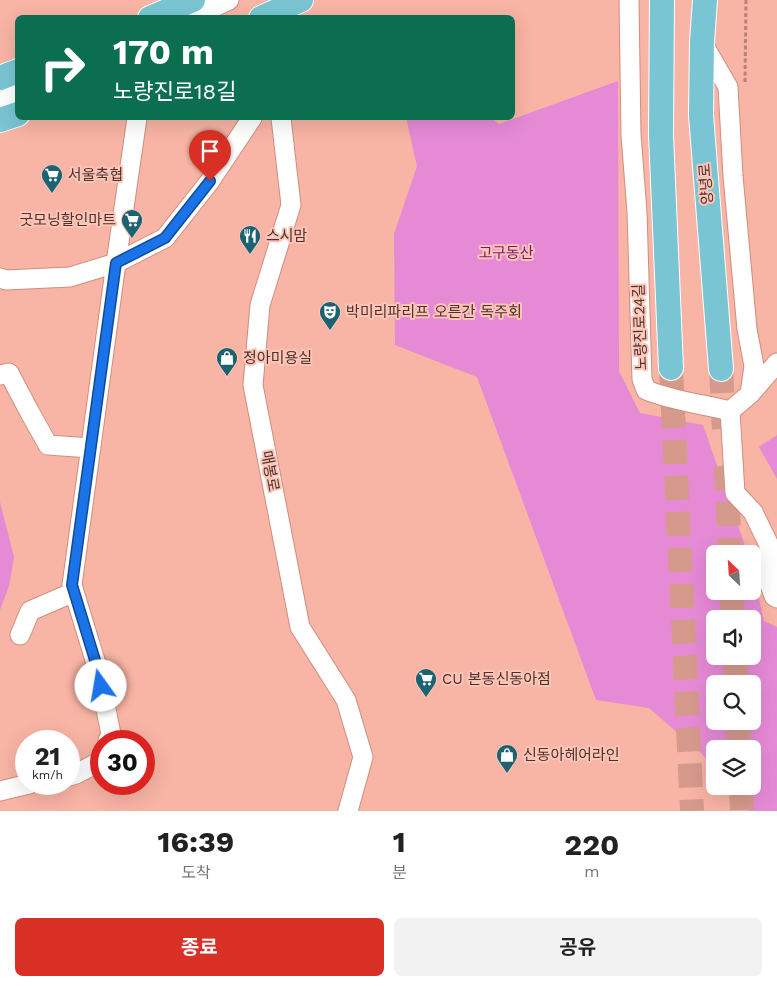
<!DOCTYPE html>
<html lang="ko">
<head>
<meta charset="utf-8">
<style>
	body { margin:0; font-family:"Work Sans","Noto Sans KR",sans-serif; background:#f2f2f2; color:#222; height:100vh; display:flex; flex-direction:column; font-size:19px; white-space:nowrap }
	* { box-sizing:border-box; margin:0 }
	p { font-size:16px; color:#767676 }
	.icon { flex:none; width:28px; height:28px; fill:none; stroke:currentColor; stroke-width:2; stroke-linecap:round; stroke-linejoin:round }
	.map { position:relative; height:811px; overflow:hidden }
	.drawer { display:flex; flex-direction:column; background:#fff; flex:1 }
	.drawer>* { flex:none }
	.guide { position:absolute; left:15px; top:15px; width:500px; height:105px; border-radius:8px; box-shadow:0 5px 20px #0002; background:#0b6e4f; color:#fff; overflow:hidden }
	.needle { width:32px; rotate:335deg }
	.controls { position:absolute; left:706px; top:545px; display:grid; gap:10px }
	.controls a { display:grid; place-items:center; width:55px; height:55px; border-radius:8px; background:#fff; box-shadow:0 5px 20px #0002; font-size:25px }
	.speed { position:absolute; left:15px; top:730px; display:flex; gap:10px; font-size:25px; font-weight:700; text-align:center }
	.speed>* { display:grid; place-content:center; width:65px; height:65px; border-radius:50%; background:#fff; box-shadow:0 5px 20px #0002; line-height:1 }
	.speed small { font-size:12px; font-weight:400 }
	.speed .limit { border:8px solid #d22; background:#fff; color:#111 }
	.pin { position:absolute; display:grid; place-items:center; width:42px; height:42px; color:#fff; margin:-51px -21px; border-radius:50% 50% 50% 0; rotate:-45deg; box-shadow:0 0 5px #0007 }
	.pin .icon { rotate:45deg }
	.me { position:absolute; width:55px; margin:-28px; rotate:347deg; stroke-linejoin:round; filter:drop-shadow(0 0 4px #0008) }
	.turn { display:flex; align-items:center; gap:18px; height:105px; padding:0 15px; font-size:22px }
	.turn .icon { width:65px; height:65px; stroke-width:2.5 }
	.turn b { display:block; font-size:35px; line-height:42px }
	.eta { display:flex; justify-content:space-evenly; align-items:center; height:85px; text-align:center }
	.eta b { font-size:30px; font-weight:700; line-height:35px }
	.cta { display:flex; gap:10px; margin-top:auto; padding:10px 15px }
	.cta a { flex:1; height:58px; border-radius:8px; background:#d93025; color:#fff; font-size:20px; font-weight:700; line-height:58px; text-align:center }
	.cta a+a { background:#f2f2f2; color:#222 }
	.map>svg:first-child { display:block }
</style>
</head>
<body>
<div class="map">
<svg width="777" height="811" viewBox="0 0 777 811">
	<rect width="100%" height="100%" fill="#f8b4a4"/>
	<!-- green -->
	<path fill="#e68ad6" fill-rule="evenodd" d="M 618,81 L 619,371 L 640,413 L 703,425 L 748,554 L 715,554 L 715,591 L 752,591 L 753,572 L 764,621 L 777,627 L 777,811 L 749,811 L 729,786 L 752,786 L 752,749 L 715,749 L 715,769 L 702,754 L 649,708 L 596,700 L 477,377 L 395,345 L 394,234 L 417,166 L 406,118 L 492,118 L 499,124 ZM 715,619 L 752,619 L 752,656 L 715,656 ZM 715,684 L 752,684 L 752,721 L 715,721 Z
		M 777,435 L 777,479 L 759,447 Z
		M 0,502 L 14,557 L 9,586 L 0,610 Z"/>
	<g fill="none" stroke-linecap="round" stroke-linejoin="round">
		<!-- major-tunnel -->
		<path stroke="#d69a8c" stroke-width="24" stroke-dasharray="24 12" stroke-linecap="butt" d="M 671,368 L 692,811
			M 721,369 L 724,432
			M 726,466 L 730,554
			M 731,591 L 733,619
			M 735,656 L 736,684
			M 738,721 L 739,749
			M 741,786 L 742,811"/>
		<!-- minor casing -->
		<g stroke="#cf8e7f" stroke-width="21">
			<path id="minor" d="M 629,0 L 631,135 L 637,212 L 642,379 L 646,390 C 673,401 702,404 730,411
				M 190,18 L 229,0
				M 702,42 L 728,87 L 733,176 L 747,329 L 754,366 L 750,394 L 730,411
				M 0,102 L 18,94
				M 281,118 L 291,205 L 260,305 L 253,385 L 300,627 L 346,700 L 363,757 L 348,811
				M 0,278 L 6,280 L 70,277 L 116,263 L 165,238 L 210,181 L 252,118
				M 0,375 L 9,373 L 29,411 L 48,445 L 91,448
				M 750,394 L 777,363
				M 730,411 L 735,493 L 753,512 L 769,545 L 770,585 L 774,596 L 777,598
				M 20,635 L 30,611 L 74,592
				M 108,741 L 111,734 L 98,670 L 72,585 L 116,263 L 137,118
				M 69,776 L 76,774 L 101,761
				M 0,791 L 29,784"/>
		</g>
		<!-- major casing -->
		<g stroke="#fff" stroke-width="26">
			<path id="major" d="M 662,0 L 661,135 L 671,368
				M 705,0 L 702,42 L 701,115 L 721,369
				M 150,18 L 193,0
				M 261,18 L 301,0
				M 0,78 L 18,71
				M 0,120 L 18,114"/>
		</g>
		<!-- path -->
		<path stroke="#b88377" stroke-width="3" stroke-dasharray="4 2.5" stroke-linecap="butt" d="M 745,82 L 746,0"/>
		<!-- minor -->
		<use href="#minor" stroke="#fff" stroke-width="19"/>
		<!-- major -->
		<use href="#major" stroke="#7ac5d3" stroke-width="24"/>
	</g>
	<g fill="none" stroke-linecap="round" stroke-linejoin="round">
		<!-- route casing -->
		<g stroke="#114b97" stroke-width="12">
			<path id="route" d="M 101,686 L 98,670 L 72,585 L 116,263 L 165,238 L 210,181"/>
		</g>
		<!-- route -->
		<use href="#route" stroke="#1a73e8" stroke-width="9"/>
	</g>
	<!-- icons -->
	<defs>
		<g id="supermarket-pin" transform="scale(1.125)"><path d="M0 17L-7.5 6A9.5 9.5 0 1 1 7.5 6Z" fill="#1b6371" stroke="#fdc5b8"/><path d="M-6-5.5h2.5l.6 2H6L4.5 2H-2.5L-4.4-4H-6ZM-1.5 3.2a1.3 1.3 0 1 0 .1 0ZM3 3.2a1.3 1.3 0 1 0 .1 0Z" fill="#fff"/></g>
		<g id="restaurant-pin" transform="scale(1.125)"><path d="M0 17L-7.5 6A9.5 9.5 0 1 1 7.5 6Z" fill="#1b6371" stroke="#fdc5b8"/><path d="M-5-6h1v4h1v-4h1v4h1v-4h1v5L-1.5 .5V6h-2V.5L-5-1ZM5-6V6H3V1.5H1.5Q1.5-4 5-6Z" fill="#fff"/></g>
		<g id="theatre-pin" transform="scale(1.125)"><path d="M0 17L-7.5 6A9.5 9.5 0 1 1 7.5 6Z" fill="#1b6371" stroke="#fdc5b8"/><path d="M-5-5.5Q0-4 5-5.5V0Q5 5 0 6Q-5 5-5 0ZM-3.3-2.5H-1v1.5H-3.3ZM1-2.5H3.3v1.5H1ZM-2.8 1Q0 5.5 2.8 1Z" fill="#fff"/></g>
		<g id="shop-pin" transform="scale(1.125)"><path d="M0 17L-7.5 6A9.5 9.5 0 1 1 7.5 6Z" fill="#1b6371" stroke="#fdc5b8"/><path d="M-5-2.5h2.3a2.7 3.5 0 0 1 5.4 0H5L5.5 6h-11ZM-1.5-2.5h3a1.5 2.3 0 0 0-3 0Z" fill="#fff"/></g>
	</defs>
	<g fill-rule="evenodd">
		<use href="#supermarket-pin" x="52" y="175"/>
		<use href="#supermarket-pin" x="132" y="220"/>
		<use href="#restaurant-pin" x="250" y="236"/>
		<use href="#theatre-pin" x="330" y="312"/>
		<use href="#shop-pin" x="227" y="358"/>
		<use href="#supermarket-pin" x="426" y="679"/>
		<use href="#shop-pin" x="507" y="755"/>
	</g>
	<g text-anchor="middle" stroke-width="4" stroke-linejoin="round" paint-order="stroke">
		<!-- poi labels -->
		<g font-size="15" fill="#4d312b" stroke="#fdc5b8" text-anchor="start">
			<text x="68" y="180">서울축협</text>
			<text x="116" y="225" text-anchor="end">굿모닝할인마트</text>
			<text x="266" y="241">스시맘</text>
			<text x="346" y="317">박미리파리프 오른간 독주회</text>
			<text x="243" y="363">정아미용실</text>
			<text x="442" y="684">CU 본동신동아점</text>
			<text x="523" y="760">신동아헤어라인</text>
		</g>
		<!-- street labels -->
		<g font-size="15" fill="#4d312b" stroke="#fdc5b8">
			<text transform="translate(706 184) rotate(-94)" y="5">양녕로</text>
			<text transform="translate(640 327) rotate(-92)" y="5">노량진로24길</text>
			<text transform="translate(270 471) rotate(79)" y="5">매봉로</text>
		</g>
		<!-- park labels -->
		<g font-size="15" fill="#781a6d" stroke="#fdc5b8">
			<text x="506" y="258">고구동산</text>
		</g>
	</g>
</svg>
<div class="controls">
<a><svg class="needle" viewBox="-14 -14 28 28"><path d="M0-13l5 13h-10z" fill="#e53935"/><path d="M0 13l5-13h-10z" fill="#767676"/></svg></a>
<a><svg class="icon" aria-label="sound" viewBox="0 0 24 24"><path d="M4 9h4l5-4v14l-5-4H4zM17 9q2 3 0 6"/></svg></a>
<a><svg class="icon" aria-label="search" viewBox="0 0 24 24"><circle cx="10" cy="10" r="6"/><path d="M15 15l6 6"/></svg></a>
<a><svg class="icon" aria-label="layers" viewBox="0 0 24 24"><path d="M12 4l9 5-9 5-9-5zM3 14l9 5 9-5"/></svg></a>
</div>
<div class="speed"><div>21<small>km/h</small></div><div class="limit">30</div></div>
<div class="pin" style="left:210px;top:181px;background:#d93025"><svg class="icon" aria-label="arrive" viewBox="0 0 24 24"><path d="M6 21V4h12l-3 4 3 4H6"/></svg></div>
<svg class="me" style="left:101px;top:686px" viewBox="-20 -20 40 40"><circle r="19" fill="#fff"/><path d="M0-13L10 11 0 6-10 11z" fill="#1a73e8"/></svg>
<div class="guide">
<div class="turn"><svg class="icon" aria-label="right" viewBox="0 0 24 24"><path d="M7 20v-9h11M14 6l5 5-5 5"/></svg><div><b>170 m</b>노량진로18길</div></div>
</div>
</div>
<section class="drawer">
<div class="eta">
<div><b>16:39</b><p>도착</p></div>
<div><b>1</b><p>분</p></div>
<div><b>220</b><p>m</p></div>
</div>
<div class="cta"><a>종료</a><a>공유</a></div>
</section>
</body>
</html>
